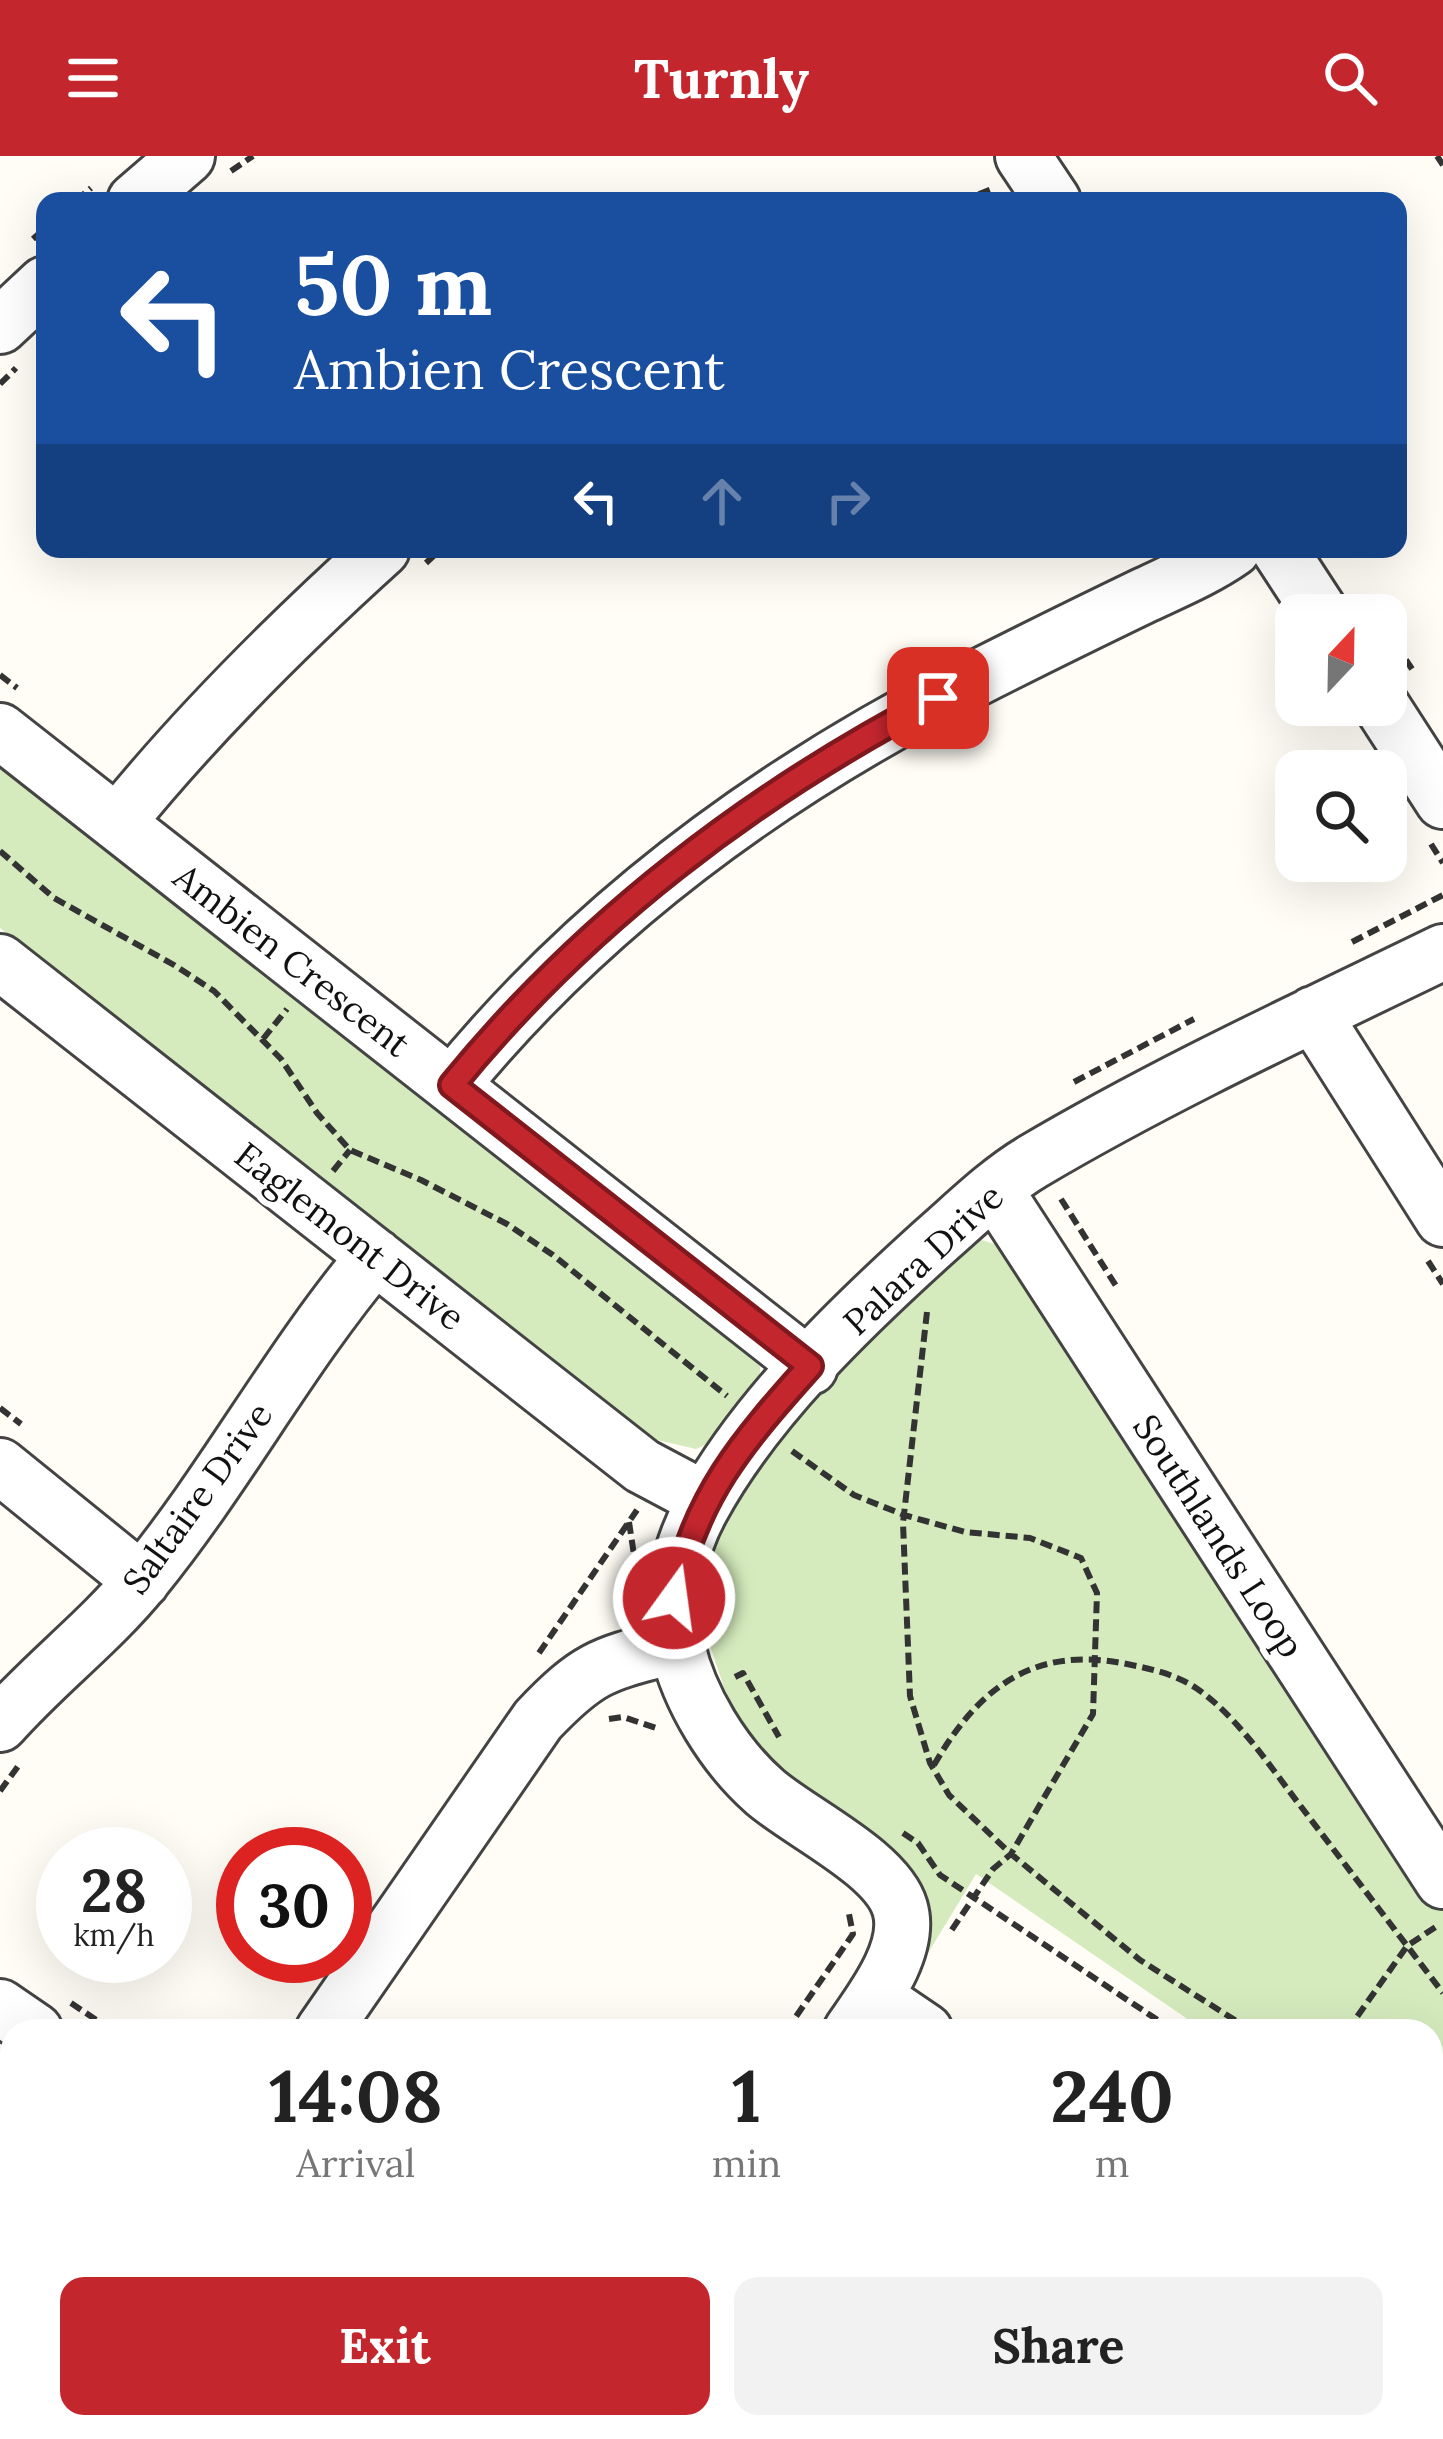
<!DOCTYPE html>
<html lang="en">
<head>
<meta charset="utf-8">
<style>
	body { margin:0; font-family:Lora,serif; background:#f2f2f2; color:#222; height:100vh; display:flex; flex-direction:column; font-size:45px; white-space:nowrap }
	* { box-sizing:border-box; margin:0 }
	p { font-size:39px; color:#767676 }
	.icon { flex:none; width:66px; height:66px; fill:none; stroke:currentColor; stroke-width:2; stroke-linecap:round; stroke-linejoin:round }
	.map { position:relative; flex:1; overflow:hidden }
	.sheet { position:absolute; left:0px; top:1863px; width:1443px; height:420px; display:flex; flex-direction:column; background:#fff; border-radius:36px 36px 0 0; box-shadow:0 12px 48px #0002 }
	.sheet>* { flex:none }
	.hud { position:absolute; left:36px; top:36px; width:1371px; height:366px; border-radius:24px; box-shadow:0 12px 48px #0002; background:#1a4fa0; color:#fff; overflow:hidden }
	.needle { width:78px; rotate:22deg }
	.buttons { position:absolute; left:1275px; top:438px; display:grid; gap:24px }
	.buttons a { display:grid; place-items:center; width:132px; height:132px; border-radius:24px; background:#fff; box-shadow:0 12px 48px #0002; font-size:60px }
	.speed { position:absolute; left:36px; top:1671px; display:flex; gap:24px; font-size:60px; font-weight:700; text-align:center }
	.speed>* { display:grid; place-content:center; width:156px; height:156px; border-radius:50%; background:#fff; box-shadow:0 12px 48px #0002; line-height:1 }
	.speed small { font-size:30px; font-weight:400 }
	.speed .limit { border:18px solid #d22; background:#fff; color:#111 }
	.pin { position:absolute; display:grid; place-items:center; width:102px; height:102px; color:#fff; margin:-51px; border-radius:24px; box-shadow:0 6px 18px #0006 }
	.me { position:absolute; width:132px; margin:-66px; rotate:14deg; stroke-linejoin:round; filter:drop-shadow(0 0 9px #0008) }
	.turn { display:flex; align-items:center; gap:42px; height:252px; padding:0 60px; font-size:54px }
	.turn .icon { width:156px; height:156px; stroke-width:2.5 }
	.turn b { display:block; font-size:84px; line-height:102px }
	.lanes { display:flex; align-items:center; height:114px; padding:0 60px; background:#0003; justify-content:center; gap:60px; direction:ltr }
	.lanes .off { opacity:.35 }
	.eta { display:flex; justify-content:space-evenly; align-items:center; height:204px; text-align:center }
	.eta b { font-size:72px; font-weight:700; line-height:84px }
	.primary-button { display:flex; gap:24px; margin-top:auto; padding:24px 60px }
	.primary-button a { flex:1; height:138px; border-radius:24px; background:#c4262e; color:#fff; font-size:48px; font-weight:700; line-height:138px; text-align:center }
	.primary-button a+a { background:#f2f2f2; color:#222 }
	header { display:flex; justify-content:space-between; align-items:center; height:156px; padding:0 60px; background:#c4262e; color:#fff; font-size:54px; font-weight:700 }
	.map>svg:first-child { display:block }
</style>
</head>
<body>
<header><svg class="icon" aria-label="menu" viewBox="0 0 24 24"><path d="M4 6h16M4 12h16M4 18h16"/></svg>Turnly<svg class="icon" aria-label="search" viewBox="0 0 24 24"><circle cx="10" cy="10" r="6"/><path d="M15 15l6 6"/></svg></header>
<div class="map">
<svg width="1443" height="2283" viewBox="0 0 1443 2283">
	<rect width="100%" height="100%" fill="#fffdf5"/>
	<!-- green -->
	<path fill="#d5ebbd" d="M 0,587 L 761,1191 L 760,1219 L 707,1288 L 696,1293 L 649,1282 L 0,772 Z
		M 965,1079 L 1001,1090 L 1443,1751 L 1443,2039 L 1431,2030 L 1431,1875 L 1205,1875 L 976,1718 L 905,1835 L 918,1788 L 762,1594 L 729,1547 L 711,1492 L 704,1438 L 713,1364 L 731,1322 Z"/>
	<g fill="none" stroke-linecap="round" stroke-linejoin="round">
		<!-- minor casing -->
		<g stroke="#444" stroke-width="60">
			<path id="minor" d="M 1023,0 L 1053,45
				M 135,45 L 187,0
				M 0,170 L 45,128
				M 1279,393 L 1322,459
				M 1381,549 L 1443,645
				M 0,575 L 810,1211
				M 117,667 C 197,568 288,478 382,393
				M 0,806 L 642,1310 L 706,1344
				M 1313,858 L 1443,1063
				M 452,929 C 593,756 774,624 973,524 C 1030,495 1087,467 1145,439 C 1175,425 1206,412 1233,393
				M 995,1034 L 1443,1725
				M 0,1310 L 142,1425
				M 0,1568 C 45,1517 100,1476 143,1423 C 227,1320 289,1202 375,1100
				M 875,1841 L 925,1875
				M 0,1851 L 35,1875
				M 323,1875 L 538,1564 C 591,1508 605,1508 677,1489
				M 851,1875 C 873,1843 912,1793 900,1752 C 887,1707 801,1667 765,1636 C 724,1600 689,1543 677,1490 C 668,1444 679,1392 702,1351 C 756,1252 851,1161 934,1086 C 965,1059 997,1027 1032,1006 C 1164,928 1305,863 1443,796
				M 1431,2084 L 1443,2092
				M 0,2163 L 12,2145
				M 563,2283 L 572,2271
				M 1114,2283 L 1122,2271"/>
		</g>
		<!-- path -->
		<path stroke="#333" stroke-width="6" stroke-dasharray="12 6" stroke-linecap="butt" d="M 1437,0 L 1443,9
			M 231,15 L 253,0
			M 76,45 L 91,32
			M 962,45 L 992,33
			M 33,83 L 45,72
			M 0,228 L 16,212
			M 426,407 L 441,393
			M 1365,442 L 1376,459
			M 1386,474 L 1412,513
			M 0,519 L 17,532
			M 1431,688 L 1443,707
			M 0,695 L 54,742 L 174,809 L 214,835 L 281,903 L 317,957 L 350,994 L 421,1024 L 507,1068 L 553,1099 L 727,1240
			M 1352,786 L 1443,739
			M 263,883 L 287,853
			M 1074,926 L 1194,863
			M 333,1015 L 350,994
			M 1061,1043 L 1118,1133
			M 1428,1105 L 1443,1128
			M 927,1156 L 903,1367 L 910,1540 L 930,1607 L 949,1639 L 1011,1698 L 1140,1804 L 1252,1875
			M 0,1252 L 21,1268
			M 792,1295 L 854,1339 L 904,1359 L 965,1376 L 1030,1382 L 1081,1402 L 1097,1437 L 1093,1558 L 1011,1698 L 993,1713 L 949,1778
			M 629,1366 L 634,1399
			M 539,1497 L 637,1354
			M 735,1521 L 743,1517 L 779,1581
			M 609,1563 L 623,1561 L 659,1573
			M 934,1609 C 979,1531 1034,1489 1127,1508 C 1151,1513 1175,1518 1196,1532 C 1237,1560 1269,1609 1299,1648 C 1347,1711 1395,1774 1443,1837
			M 0,1635 L 19,1609
			M 903,1677 L 918,1687 L 940,1719 L 1174,1875
			M 71,1847 L 113,1875
			M 786,1875 L 853,1778 L 848,1753
			M 1347,1875 L 1407,1790 L 1437,1770
			M 1431,1988 L 1443,1996
			M 0,2095 L 12,2078
			M 0,2238 L 12,2221
			M 446,2283 L 466,2271
			M 505,2283 L 513,2271"/>
		<!-- minor -->
		<use href="#minor" stroke="#fff" stroke-width="54"/>
	</g>
	<g fill="none" stroke-linecap="round" stroke-linejoin="round">
		<!-- route casing -->
		<g stroke="#7f191e" stroke-width="30">
			<path id="route" d="M 674,1442 C 694,1341 743,1285 810,1210 L 452,929 C 584,767 753,638 938,542"/>
		</g>
		<!-- route -->
		<use href="#route" stroke="#c4262e" stroke-width="21"/>
	</g>
	<g text-anchor="middle" stroke-width="12" stroke-linejoin="round" paint-order="stroke">
		<!-- street labels -->
		<g font-size="36" fill="#111" stroke="#fff">
			<text transform="translate(292 804) rotate(38)" y="13">Ambien Crescent</text>
			<text transform="translate(350 1080) rotate(38)" y="13">Eaglemont Drive</text>
			<text transform="translate(923 1103) rotate(-43)" y="13">Palara Drive</text>
			<text transform="translate(197 1342) rotate(-54)" y="13">Saltaire Drive</text>
			<text transform="translate(1219 1380) rotate(57)" y="13">Southlands Loop</text>
		</g>
	</g>
</svg>
<div class="buttons">
<a><svg class="needle" viewBox="-14 -14 28 28"><path d="M0-13l5 13h-10z" fill="#e53935"/><path d="M0 13l5-13h-10z" fill="#767676"/></svg></a>
<a><svg class="icon" aria-label="search" viewBox="0 0 24 24"><circle cx="10" cy="10" r="6"/><path d="M15 15l6 6"/></svg></a>
</div>
<div class="speed"><div>28<small>km/h</small></div><div class="limit">30</div></div>
<div class="pin" style="left:938px;top:542px;background:#d93025"><svg class="icon" aria-label="arrive" viewBox="0 0 24 24"><path d="M6 21V4h12l-3 4 3 4H6"/></svg></div>
<svg class="me" style="left:674px;top:1442px" viewBox="-20 -20 40 40"><circle r="17" fill="#c4262e" stroke="#fff" stroke-width="3"/><path d="M0-11L8 9 0 5-8 9z" fill="#fff"/></svg>
<div class="hud">
<div class="turn"><svg class="icon" aria-label="left" viewBox="0 0 24 24"><path d="M17 20v-9H6M10 6l-5 5 5 5"/></svg><div><b>50 m</b>Ambien Crescent</div></div>
<div class="lanes"><svg class="icon" aria-label="left" viewBox="0 0 24 24"><path d="M17 20v-9H6M10 6l-5 5 5 5"/></svg><svg class="icon off" aria-label="ahead" viewBox="0 0 24 24"><path d="M12 20V5M6 11l6-6 6 6"/></svg><svg class="icon off" aria-label="right" viewBox="0 0 24 24"><path d="M7 20v-9h11M14 6l5 5-5 5"/></svg></div>
</div>
<section class="sheet">
<div class="eta">
<div><b>14:08</b><p>Arrival</p></div>
<div><b>1</b><p>min</p></div>
<div><b>240</b><p>m</p></div>
</div>
<div class="primary-button"><a>Exit</a><a>Share</a></div>
</section>
</div>
</body>
</html>
